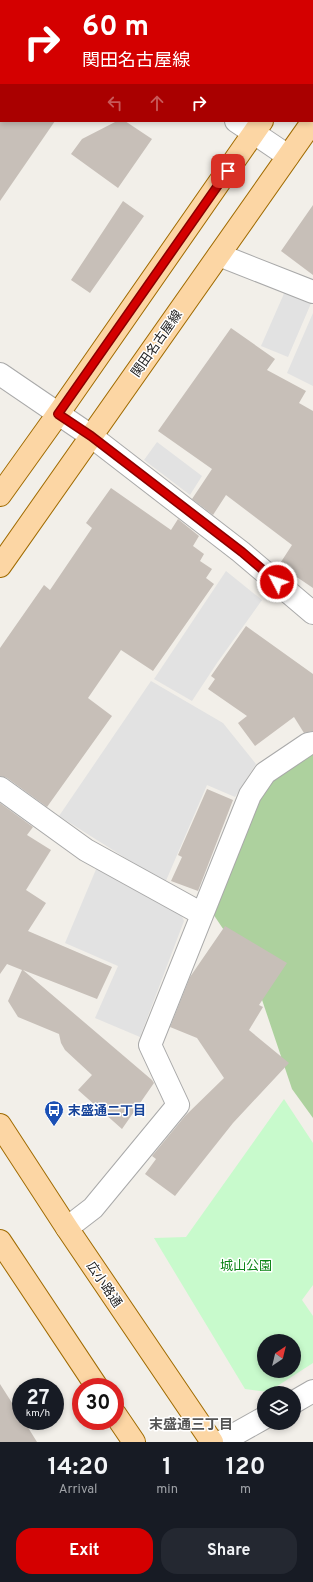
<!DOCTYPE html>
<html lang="en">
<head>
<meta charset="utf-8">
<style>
	body { margin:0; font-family:Overpass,"Noto Sans JP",sans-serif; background:#242831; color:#f1f3f6; height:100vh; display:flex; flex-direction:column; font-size:15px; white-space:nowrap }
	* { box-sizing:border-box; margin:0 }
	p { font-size:13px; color:#9ea1a6 }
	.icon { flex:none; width:22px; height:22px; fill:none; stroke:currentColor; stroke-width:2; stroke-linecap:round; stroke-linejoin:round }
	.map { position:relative; height:1442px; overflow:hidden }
	.drawer { display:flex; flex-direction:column; background:#171b24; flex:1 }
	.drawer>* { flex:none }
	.hud { position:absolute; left:0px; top:0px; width:313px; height:122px; box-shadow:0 2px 6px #0003; background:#d40000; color:#fff; overflow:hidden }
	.needle { width:26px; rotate:35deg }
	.fabs { position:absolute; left:257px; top:1334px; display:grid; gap:8px }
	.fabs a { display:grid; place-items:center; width:44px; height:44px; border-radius:50%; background:#171b24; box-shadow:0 2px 6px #0003; font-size:20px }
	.speed { position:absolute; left:12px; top:1378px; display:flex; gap:8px; font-size:20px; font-weight:700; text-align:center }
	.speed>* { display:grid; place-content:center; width:52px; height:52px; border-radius:50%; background:#171b24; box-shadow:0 2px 6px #0003; line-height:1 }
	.speed small { font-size:10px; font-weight:400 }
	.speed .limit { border:6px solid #d22; background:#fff; color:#111 }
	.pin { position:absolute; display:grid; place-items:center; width:34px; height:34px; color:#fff; margin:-17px; border-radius:8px; box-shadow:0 2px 6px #0006 }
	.me { position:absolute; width:44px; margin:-22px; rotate:311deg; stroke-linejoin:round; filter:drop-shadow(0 0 3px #0008) }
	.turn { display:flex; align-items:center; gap:14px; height:84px; padding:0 16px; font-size:18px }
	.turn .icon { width:52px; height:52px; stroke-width:2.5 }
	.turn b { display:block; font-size:28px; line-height:34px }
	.lanes { display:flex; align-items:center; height:38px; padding:0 16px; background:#0003; justify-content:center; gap:20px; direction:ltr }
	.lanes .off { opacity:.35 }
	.eta { display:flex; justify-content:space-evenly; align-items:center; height:68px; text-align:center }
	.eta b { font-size:24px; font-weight:700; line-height:28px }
	.button { display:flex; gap:8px; margin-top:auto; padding:8px 16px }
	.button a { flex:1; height:46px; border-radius:16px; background:#d40000; color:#fff; font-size:16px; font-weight:700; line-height:46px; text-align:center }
	.button a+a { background:#242831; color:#f1f3f6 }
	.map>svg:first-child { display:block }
</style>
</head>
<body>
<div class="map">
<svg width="313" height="1442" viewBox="0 0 313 1442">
	<rect width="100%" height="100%" fill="#f2efe9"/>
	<!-- forest -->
	<path fill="#add19e" d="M 313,754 L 313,1118 L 292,1089 L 253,973 L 211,911 L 263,787 Z"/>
	<!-- park -->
	<path fill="#c8facc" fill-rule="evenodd" d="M 284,1099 L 313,1143 L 313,1285 L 302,1300 L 313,1316 L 313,1363 L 268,1392 L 245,1389 L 154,1238 L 186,1237 ZM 264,1341 L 294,1341 L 294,1371 L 264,1371 Z"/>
	<!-- parking -->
	<path fill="#e2e2e2" d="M 286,289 L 312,301 L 288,357 L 261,346 Z
		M 313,313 L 313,386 L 287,373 Z
		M 157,442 L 202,476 L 190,495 L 144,460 Z
		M 226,571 L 262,600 L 217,663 L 192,701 L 154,679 Z
		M 151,681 L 223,723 L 256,764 L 235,797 L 207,785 L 165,883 L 59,816 Z
		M 97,867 L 178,908 L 184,921 L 140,1037 L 95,1018 L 118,966 L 65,943 Z"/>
	<!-- building -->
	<path fill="#c7bfb8" d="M 0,121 L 55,121 L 0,201 Z
		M 117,121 L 125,121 L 152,139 L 118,188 L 71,154 L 82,139 Z
		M 123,201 L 144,216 L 90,293 L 71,280 Z
		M 313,205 L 313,275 L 281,251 Z
		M 231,328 L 275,359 L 267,370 L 306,391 L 299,403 L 313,411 L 313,588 L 279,565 L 292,545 L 226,495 L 213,515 L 192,499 L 212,469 L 158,431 Z
		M 111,488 L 171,530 L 178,519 L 199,536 L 193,546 L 204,554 L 200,561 L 212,569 L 206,578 L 214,584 L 153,671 L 121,650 L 88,698 L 112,716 L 47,807 L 7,778 L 0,776 L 0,648 L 44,585 L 50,590 L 92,528 L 86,523 Z
		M 246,626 L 313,674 L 313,731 L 304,733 L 294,717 L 255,746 L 238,723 L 247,716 L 208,689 L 215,679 L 211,676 Z
		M 207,789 L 233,800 L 198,891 L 171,881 L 182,857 L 178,855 Z
		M 0,803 L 33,827 L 27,835 L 51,850 L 26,890 L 46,903 L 28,931 L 112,967 L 97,999 L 23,970 L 152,1080 L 154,1083 L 122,1129 L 78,1090 L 92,1075 L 65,1050 L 61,1043 L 59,1034 L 18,1017 L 8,1001 L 22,970 L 7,964 L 0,974 Z
		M 225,926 L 287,963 L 259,1005 L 263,1007 L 249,1030 L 289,1063 L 233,1123 L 175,1196 L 145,1174 L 156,1159 L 152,1156 L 185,1116 L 224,1078 L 197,1038 L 170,1027 L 190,977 Z
		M 0,1384 L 21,1417 L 21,1421 L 24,1421 L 37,1442 L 0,1442 Z"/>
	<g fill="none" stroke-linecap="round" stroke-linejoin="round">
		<!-- street casing -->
		<g stroke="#a9a9a9" stroke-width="24">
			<path id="street" d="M 52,0 L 54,1
				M 0,9 L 1,7
				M 236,121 L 288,156
				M 219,255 L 313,292
				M 0,374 L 91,436 L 241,552 L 313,613
				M 0,788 L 86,850 L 202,914
				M 67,1228 L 93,1208 L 178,1105 L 150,1045 L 250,795 L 265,773 L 308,744 L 313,743
				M 294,1402 L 313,1391
				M 221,1442 L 264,1418"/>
		</g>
		<!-- primary casing -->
		<g stroke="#a06b00" stroke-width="24">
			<path id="primary" d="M 312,49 L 313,48
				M 0,495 L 58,414 L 262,121
				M 0,566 L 313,121
				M 0,1125 L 67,1228 L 212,1442
				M 0,1241 L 97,1387
				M 115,1414 L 134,1442"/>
		</g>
		<!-- street -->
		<use href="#street" stroke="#fff" stroke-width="22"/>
		<!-- primary -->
		<use href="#primary" stroke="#fcd6a4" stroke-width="22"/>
	</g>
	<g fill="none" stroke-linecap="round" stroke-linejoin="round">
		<!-- route casing -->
		<g stroke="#8a0000" stroke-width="10">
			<path id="route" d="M 228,171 L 58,414 L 91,436 L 242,552 L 277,582"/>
		</g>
		<!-- route -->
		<use href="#route" stroke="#d40000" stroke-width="7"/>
	</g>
	<!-- icons -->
	<defs>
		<g id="bus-pin" transform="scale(1)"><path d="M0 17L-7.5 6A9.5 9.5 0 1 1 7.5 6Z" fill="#1a4fb4" stroke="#fff"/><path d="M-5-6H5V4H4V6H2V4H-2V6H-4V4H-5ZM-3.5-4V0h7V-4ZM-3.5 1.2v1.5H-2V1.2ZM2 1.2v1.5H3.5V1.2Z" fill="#fff"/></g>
	</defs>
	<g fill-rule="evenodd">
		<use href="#bus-pin" x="54" y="1110"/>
	</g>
	<g text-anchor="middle" stroke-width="3" stroke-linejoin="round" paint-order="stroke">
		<!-- street labels -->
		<g font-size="13" fill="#222" stroke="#fff">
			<text transform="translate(156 343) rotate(-55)" y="5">関田名古屋線</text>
			<text transform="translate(105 1284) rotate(56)" y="5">広小路通</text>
		</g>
		<!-- transit labels -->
		<g font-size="13" font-weight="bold" fill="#164399" stroke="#fff" text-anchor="start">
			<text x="68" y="1115">末盛通二丁目</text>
		</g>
		<!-- park labels -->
		<g font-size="13" fill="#0c8416" stroke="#fff">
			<text x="246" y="1270">城山公園</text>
		</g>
		<!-- neighbourhood labels -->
		<g font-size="14" font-weight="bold" fill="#555" stroke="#fff">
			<text x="191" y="1429">末盛通三丁目</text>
		</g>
	</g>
</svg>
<div class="fabs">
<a><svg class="needle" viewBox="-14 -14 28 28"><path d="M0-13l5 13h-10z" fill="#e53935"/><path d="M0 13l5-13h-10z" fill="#9ea1a6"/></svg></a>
<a><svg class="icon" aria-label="layers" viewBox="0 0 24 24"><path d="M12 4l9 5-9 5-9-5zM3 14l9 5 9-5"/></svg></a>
</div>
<div class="speed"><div>27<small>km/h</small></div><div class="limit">30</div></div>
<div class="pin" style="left:228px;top:171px;background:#d93025"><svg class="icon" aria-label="arrive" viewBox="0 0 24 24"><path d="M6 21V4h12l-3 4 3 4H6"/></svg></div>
<svg class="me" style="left:277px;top:582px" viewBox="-20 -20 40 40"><circle r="17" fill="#d40000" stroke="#fff" stroke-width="3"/><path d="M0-11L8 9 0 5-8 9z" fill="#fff"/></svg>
<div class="hud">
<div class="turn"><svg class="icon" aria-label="right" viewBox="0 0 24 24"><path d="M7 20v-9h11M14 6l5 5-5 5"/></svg><div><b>60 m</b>関田名古屋線</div></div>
<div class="lanes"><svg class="icon off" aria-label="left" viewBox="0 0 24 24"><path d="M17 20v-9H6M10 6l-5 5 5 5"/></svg><svg class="icon off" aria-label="ahead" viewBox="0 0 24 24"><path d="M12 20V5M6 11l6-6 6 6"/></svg><svg class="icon" aria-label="right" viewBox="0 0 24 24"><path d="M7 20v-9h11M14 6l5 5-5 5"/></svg></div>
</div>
</div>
<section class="drawer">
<div class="eta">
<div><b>14:20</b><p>Arrival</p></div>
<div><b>1</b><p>min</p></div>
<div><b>120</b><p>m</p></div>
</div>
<div class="button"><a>Exit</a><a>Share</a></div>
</section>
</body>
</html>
